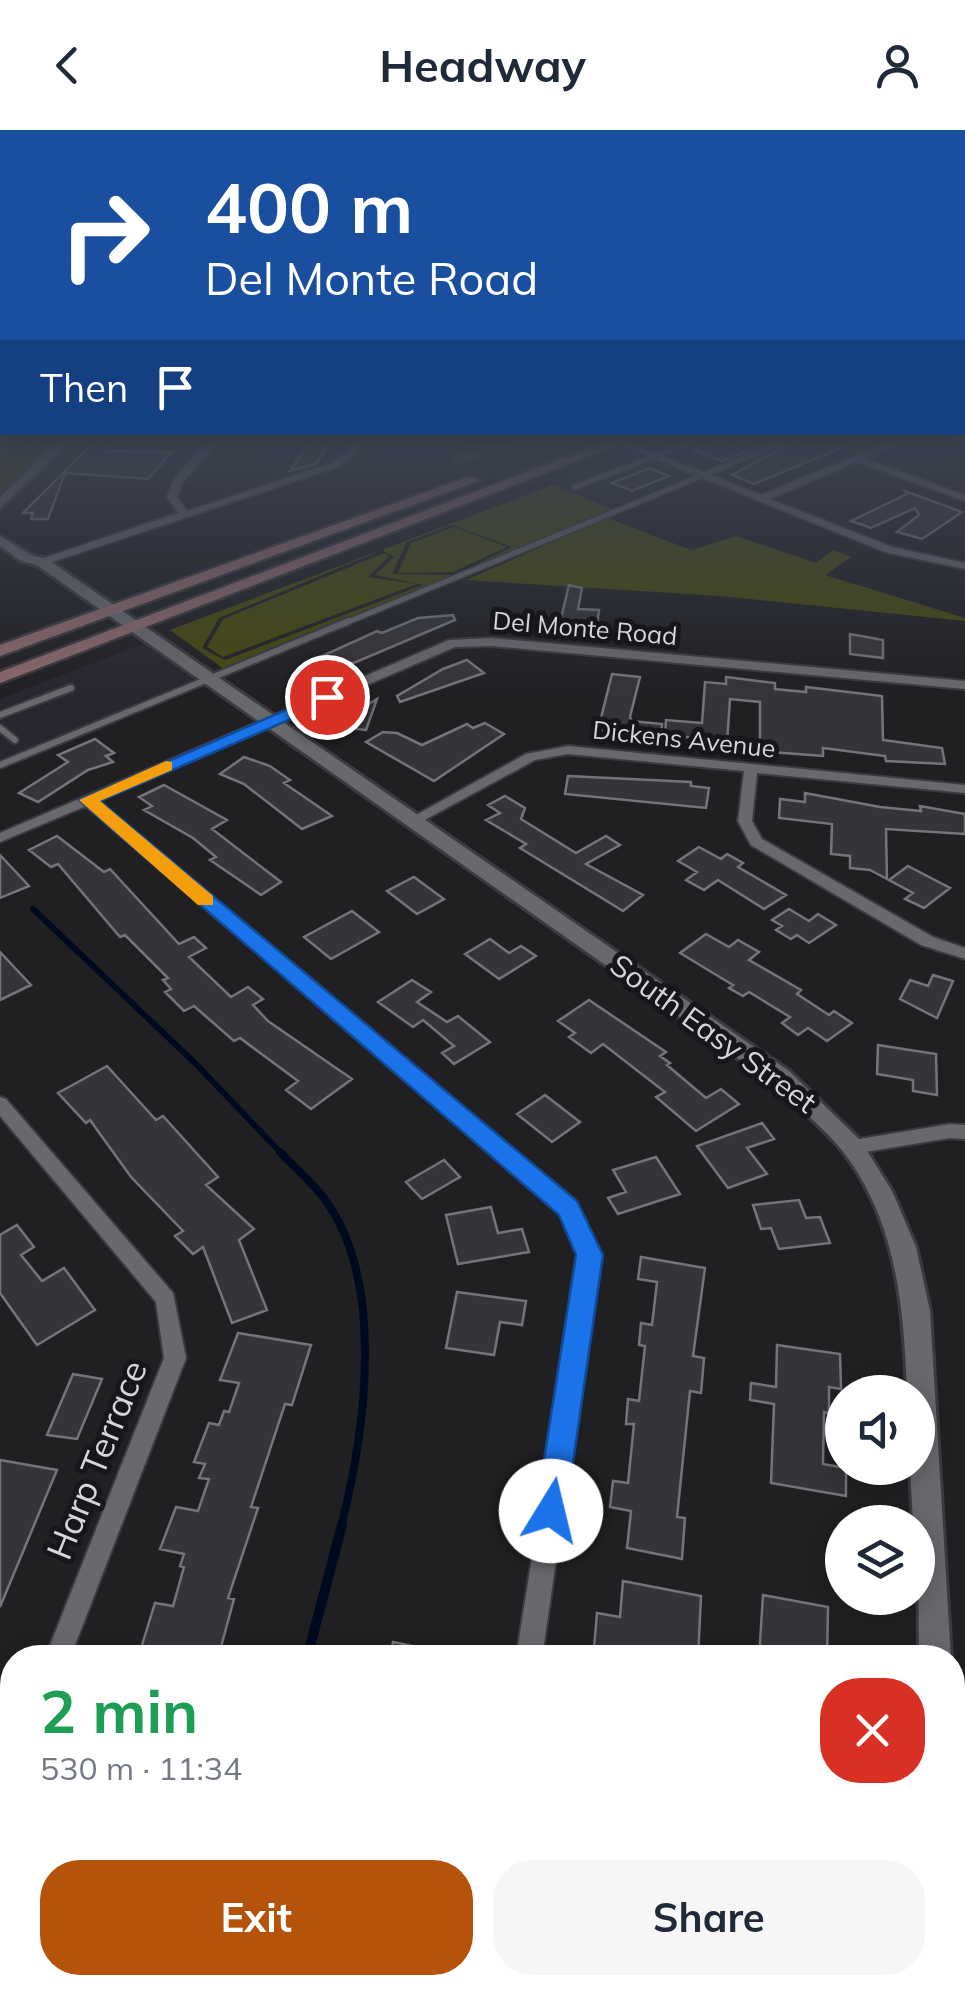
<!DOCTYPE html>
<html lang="en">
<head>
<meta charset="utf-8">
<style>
	body { margin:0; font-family:Mulish,sans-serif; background:#f6f6f7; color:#1f2937; height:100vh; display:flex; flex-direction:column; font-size:38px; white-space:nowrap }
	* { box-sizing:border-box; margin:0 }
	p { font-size:32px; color:#747a83 }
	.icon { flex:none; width:55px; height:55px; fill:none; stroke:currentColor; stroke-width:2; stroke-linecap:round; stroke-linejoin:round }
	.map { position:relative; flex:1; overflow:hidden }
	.drawer { position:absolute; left:0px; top:1515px; width:965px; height:350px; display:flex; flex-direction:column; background:#fff; border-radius:40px 40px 0 0; box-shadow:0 5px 25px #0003 }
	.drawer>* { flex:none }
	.guide { position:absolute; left:0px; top:0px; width:965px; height:305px; box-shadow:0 5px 25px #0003; background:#1a4fa0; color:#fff; overflow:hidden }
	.buttons { position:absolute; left:825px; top:1245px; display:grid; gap:20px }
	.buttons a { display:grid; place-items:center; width:110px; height:110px; border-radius:50%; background:#fff; box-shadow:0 5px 25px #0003; font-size:50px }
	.pin { position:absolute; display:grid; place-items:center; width:85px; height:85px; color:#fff; margin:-42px; border:5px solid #fff; border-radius:50%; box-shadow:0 2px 10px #0007 }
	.me { position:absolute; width:110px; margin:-55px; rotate:9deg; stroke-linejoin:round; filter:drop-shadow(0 0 8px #0008) }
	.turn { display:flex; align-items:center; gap:35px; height:210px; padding:0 40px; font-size:45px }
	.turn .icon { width:130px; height:130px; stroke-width:2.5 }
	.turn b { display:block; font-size:70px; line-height:85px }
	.then { display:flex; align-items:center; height:95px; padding:0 40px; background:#0003; gap:20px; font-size:38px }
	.round { display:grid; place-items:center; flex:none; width:105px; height:105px; border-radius:40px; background:#f6f6f7 }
	.overview { display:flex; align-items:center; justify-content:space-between; height:170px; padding:0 40px }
	h1 { font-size:60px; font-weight:700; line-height:75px; color:#1e9e55 }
	.cta { display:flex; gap:20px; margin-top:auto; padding:20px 40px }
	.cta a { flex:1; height:115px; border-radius:40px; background:#b45309; color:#fff; font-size:40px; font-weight:700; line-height:115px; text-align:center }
	.cta a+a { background:#f6f6f7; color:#1f2937 }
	header { display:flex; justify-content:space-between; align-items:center; height:130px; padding:0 40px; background:#fff; font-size:45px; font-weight:700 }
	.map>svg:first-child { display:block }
</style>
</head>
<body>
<header><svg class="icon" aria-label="back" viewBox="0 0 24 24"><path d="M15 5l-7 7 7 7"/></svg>Headway<svg class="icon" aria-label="person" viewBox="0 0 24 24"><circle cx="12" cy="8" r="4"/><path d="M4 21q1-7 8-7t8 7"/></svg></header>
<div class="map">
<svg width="965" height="1865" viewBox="0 0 965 1865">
	<rect width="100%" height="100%" fill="#202023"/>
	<!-- built -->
	<path fill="#282630" d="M 680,306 L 794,306 L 702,343 L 645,319 Z
		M 637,323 L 694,347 L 614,380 L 553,355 Z
		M 143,514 L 197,550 L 0,631 L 0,569 Z"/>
	<!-- green -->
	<path fill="#3e3f01" d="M 0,306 L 65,306 L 0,368 Z"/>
	<!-- forest -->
	<path fill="#46480f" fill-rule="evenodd" d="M 466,306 L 546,306 L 547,308 L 452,335 Z
		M 553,355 L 614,380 L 469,445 L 228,542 L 170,500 ZM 452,395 L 512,417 L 454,445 L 392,444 L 407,412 ZM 382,420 L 394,427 L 375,445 L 423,455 L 225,530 L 202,518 L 219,488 Z
		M 607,388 L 691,420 L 736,406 L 816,433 L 833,420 L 851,427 L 825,445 L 965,488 L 965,491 L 720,466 L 466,450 Z
		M 454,397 L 507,417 L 453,442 L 398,443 L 411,413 Z
		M 384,423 L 389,426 L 368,447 L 417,454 L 223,527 L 207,517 L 223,489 Z"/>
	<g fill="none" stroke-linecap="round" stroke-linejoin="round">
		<!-- stream-far2 -->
		<path stroke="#000a1f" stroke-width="6" d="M 33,779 L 196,934 L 283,1025"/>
		<!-- stream-far1 -->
		<path stroke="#000a1f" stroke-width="8" d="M 280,1022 C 294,1037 311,1051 323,1067 C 387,1150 365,1302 341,1397"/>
		<!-- stream -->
		<path stroke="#000a1f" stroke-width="10" d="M 307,1528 L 342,1395
			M 219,1865 L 222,1852"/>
	</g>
	<!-- building -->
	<path fill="#353438" stroke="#757579" stroke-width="2.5" d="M 100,306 L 120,306 L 106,321 L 172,322 L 148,349 L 65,343 L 48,389 L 31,389 L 33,383 L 23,383 Z
		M 314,306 L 333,306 L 316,334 L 290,341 Z
		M 729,306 L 738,310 L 782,306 L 722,331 L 694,320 Z
		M 804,306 L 870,306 L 754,354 L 732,345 Z
		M 650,338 L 669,346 L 632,361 L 612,353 Z
		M 905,361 L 962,382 L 922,409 L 897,402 L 919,385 L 915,378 L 871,398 L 851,391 L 907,364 Z
		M 569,455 L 582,458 L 578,479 L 599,480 L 597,495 L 574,493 L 572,502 L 558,501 Z
		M 453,485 L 455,490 L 356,532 L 334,538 L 318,528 L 377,501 L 382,503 L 418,488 Z
		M 850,504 L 883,510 L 883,528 L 850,524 Z
		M 467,530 L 484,543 L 400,572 L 397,566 L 443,539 Z
		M 612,544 L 640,547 L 630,587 L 632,591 L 662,594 L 661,610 L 598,600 Z
		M 726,547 L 775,553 L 775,559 L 806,562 L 806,557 L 882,566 L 883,610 L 942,618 L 945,634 L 886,631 L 885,626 L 823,618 L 823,626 L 771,622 L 772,614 L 760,613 L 760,572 L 730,569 L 727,613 L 719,612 L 718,616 L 695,614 L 696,608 L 665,605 L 666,590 L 702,593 L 705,552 L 726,554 Z
		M 377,569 L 366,600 L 337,597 L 344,579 L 358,580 Z
		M 485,593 L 504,604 L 434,651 L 366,612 L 383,602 L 397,603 L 422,615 L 467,594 L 473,598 Z
		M 95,609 L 114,623 L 106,626 L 113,632 L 88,640 L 38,672 L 19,663 L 68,632 L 58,625 Z
		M 244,627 L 270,636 L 290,650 L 284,653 L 332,686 L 302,699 L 244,654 L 220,644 Z
		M 568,646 L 691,652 L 691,656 L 709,658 L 706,678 L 565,664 Z
		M 164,655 L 227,690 L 212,699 L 281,752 L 261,765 L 210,730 L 216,727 L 193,708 L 144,680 L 152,676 L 139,667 Z
		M 805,663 L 880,677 L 921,681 L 920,676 L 965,684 L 965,704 L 886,699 L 887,749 L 870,740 L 850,738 L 850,726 L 831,724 L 832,694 L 779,688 L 780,669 L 805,672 Z
		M 505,666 L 525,678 L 521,689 L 576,723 L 606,706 L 620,715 L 586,734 L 643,765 L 623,781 L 520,718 L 526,714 L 486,690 L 500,683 L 488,675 Z
		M 57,706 L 104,742 L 110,739 L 179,814 L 194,807 L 206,818 L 189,827 L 231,867 L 248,857 L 263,869 L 253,875 L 268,891 L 352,949 L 311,979 L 286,960 L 298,951 L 240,908 L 234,911 L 194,876 L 184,881 L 165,862 L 171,859 L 163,850 L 168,848 L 125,805 L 120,807 L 58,734 L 51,737 L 29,720 Z
		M 699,717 L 721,729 L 727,724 L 743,733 L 738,737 L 786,765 L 764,779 L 718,750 L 704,760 L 686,750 L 697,742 L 678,731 Z
		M 0,725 L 29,756 L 0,768 Z
		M 908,736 L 950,758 L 924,778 L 905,769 L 913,763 L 889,750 Z
		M 414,747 L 444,769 L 417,784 L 387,761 Z
		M 789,779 L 809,791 L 818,784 L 836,795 L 809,813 L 797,805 L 791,809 L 776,800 L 782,796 L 772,790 Z
		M 352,781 L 379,802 L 331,829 L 304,807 Z
		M 706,804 L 729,817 L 738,810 L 759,822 L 749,830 L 801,860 L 797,864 L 829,885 L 834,881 L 852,893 L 827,911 L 808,898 L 798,905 L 782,893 L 790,887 L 749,862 L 743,866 L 729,858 L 733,855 L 680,823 Z
		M 490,809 L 509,823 L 521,816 L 536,826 L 499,849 L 465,824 Z
		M 0,822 L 31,855 L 0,870 Z
		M 933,845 L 953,851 L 937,888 L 900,869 L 910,850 L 928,856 Z
		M 412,850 L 431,862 L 417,872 L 447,892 L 458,886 L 490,912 L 454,934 L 442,923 L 454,916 L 423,890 L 413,897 L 378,872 Z
		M 589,870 L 666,922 L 660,926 L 670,933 L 667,935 L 706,968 L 721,959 L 739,974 L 696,1001 L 656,967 L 665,962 L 603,914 L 591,923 L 569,907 L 575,903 L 558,891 Z
		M 878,915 L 936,924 L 937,965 L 913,961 L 913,950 L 877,944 Z
		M 107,936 L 156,990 L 163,986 L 218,1047 L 206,1055 L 254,1099 L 239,1110 L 267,1180 L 232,1193 L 203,1117 L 193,1124 L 175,1106 L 183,1101 L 131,1047 L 90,990 L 86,993 L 58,963 Z
		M 545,965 L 580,992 L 552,1012 L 517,984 Z
		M 762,993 L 774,1009 L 747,1018 L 767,1044 L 728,1058 L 697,1016 Z
		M 656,1027 L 680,1064 L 618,1084 L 608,1068 L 626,1062 L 613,1040 Z
		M 444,1030 L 460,1047 L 422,1069 L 406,1052 Z
		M 799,1070 L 806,1088 L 820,1087 L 830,1113 L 779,1119 L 771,1098 L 761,1099 L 753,1075 Z
		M 491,1077 L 498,1103 L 522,1099 L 529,1122 L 458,1134 L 446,1085 Z
		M 17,1095 L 34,1117 L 21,1125 L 42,1151 L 64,1138 L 95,1180 L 37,1215 L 0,1163 L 0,1105 Z
		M 641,1127 L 705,1138 L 693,1226 L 704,1228 L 701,1263 L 690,1261 L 677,1387 L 685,1388 L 682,1429 L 627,1418 L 631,1381 L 610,1377 L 613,1351 L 628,1353 L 634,1294 L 626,1294 L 628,1269 L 639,1271 L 645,1216 L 639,1215 L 641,1193 L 652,1195 L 657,1152 L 638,1149 Z
		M 457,1162 L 526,1171 L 522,1195 L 500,1192 L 494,1225 L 446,1218 Z
		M 238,1203 L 311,1215 L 292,1275 L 285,1274 L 251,1377 L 258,1378 L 228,1468 L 234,1469 L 218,1528 L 149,1528 L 152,1517 L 142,1515 L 155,1473 L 173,1476 L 184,1437 L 180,1436 L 184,1424 L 160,1419 L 176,1377 L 198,1381 L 209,1349 L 199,1348 L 205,1334 L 194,1332 L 209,1293 L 219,1295 L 224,1281 L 229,1282 L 239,1253 L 220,1250 Z
		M 777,1215 L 840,1224 L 841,1259 L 829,1257 L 829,1283 L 824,1282 L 823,1334 L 846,1338 L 846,1366 L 771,1353 L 774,1274 L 750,1270 L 751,1253 L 776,1257 Z
		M 73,1244 L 102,1249 L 77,1309 L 47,1305 Z
		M 0,1330 L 57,1340 L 0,1477 Z
		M 623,1451 L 701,1466 L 698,1528 L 648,1528 L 594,1518 L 597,1483 L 620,1487 Z
		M 763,1465 L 828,1477 L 827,1528 L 759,1528 Z
		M 393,1512 L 436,1521 L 435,1528 L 390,1528 Z"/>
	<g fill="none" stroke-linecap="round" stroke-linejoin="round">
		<!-- service-far1 casing -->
		<g stroke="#3b3a3e" stroke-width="8">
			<path id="service-far1" d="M 575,357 L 708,306
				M 343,494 L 798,306"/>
		</g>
		<!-- service casing -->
		<g stroke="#3b3a3e" stroke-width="10">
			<path id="service" d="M 0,585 L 71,558
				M 0,598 L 15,610
				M 0,635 L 349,491"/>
		</g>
		<!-- minor casing -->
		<g stroke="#3b3a3e" stroke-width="4">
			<path id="minor" d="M 212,306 L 222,306 L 183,352 L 177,367 L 187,381 L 332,333 L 349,321 L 359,306 L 369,306 L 356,325 L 338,337 L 46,434 L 38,434 L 38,430 L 178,383 L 167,367 L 174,349 Z
				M 599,306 L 612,306 L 761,365 L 903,306 L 916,306 L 865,329 L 965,365 L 965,371 L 857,332 L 770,369 L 892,417 L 965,433 L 965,439 L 885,422 Z
				M 492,508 L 965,551 L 965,559 L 492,516 L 455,517 L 98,671 L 575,1073 L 578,1078 L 600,1125 L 542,1528 L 516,1528 L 580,1125 L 561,1083 L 86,676 L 0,712 L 0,703 L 449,510 Z
				M 568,616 L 965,655 L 965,663 L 757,643 L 752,691 L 762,709 L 933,807 L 965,818 L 965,829 L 921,815 L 751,715 L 738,691 L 744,641 L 568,624 L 535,630 L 419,693 L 414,694 L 407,690 L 526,624 Z
				M 0,967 L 6,969 L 173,1163 L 186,1228 L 70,1528 L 45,1528 L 164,1228 L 156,1172 L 0,986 Z
				M 950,994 L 965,995 L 965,1009 L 950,1008 L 853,1024 L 846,1022 L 844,1017 L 846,1012 L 853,1010 Z
				M 12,1627 L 12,1674 L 10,1681 L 0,1685 L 0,1637 L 3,1631 Z
				M 465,1852 L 495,1852 L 493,1865 L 463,1865 Z"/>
		</g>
		<!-- tertiary casing -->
		<g stroke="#3b3a3e" stroke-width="6">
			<path id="tertiary" d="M 63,306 L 76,306 L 0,378 L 0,367 Z
				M 0,406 L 31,425 L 47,429 L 789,941 L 861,1011 L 892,1061 L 916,1117 L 930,1181 L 951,1528 L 919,1528 L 918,1392 L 913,1392 L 910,1338 L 918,1338 L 918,1262 L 907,1262 C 904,1180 897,1093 845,1024 C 825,998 796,976 773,953 L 37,435 L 21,431 L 0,416 Z
				M 952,1833 L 965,1838 L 965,1865 L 933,1865 L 933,1852 L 952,1852 Z"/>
		</g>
		<!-- secondary casing -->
		<g stroke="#3b3a3e" stroke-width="5">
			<path id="secondary" d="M 622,306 L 641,306 L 0,553 L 0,542 Z
				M 468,347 L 480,350 L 0,526 L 0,515 Z"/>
		</g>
		<!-- service-far1 -->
		<use href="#service-far1" stroke="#69686d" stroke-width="5"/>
		<!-- service -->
		<use href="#service" stroke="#69686d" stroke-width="6"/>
		<!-- minor -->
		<use href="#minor" fill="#69686d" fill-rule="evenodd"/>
		<!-- tertiary -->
		<use href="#tertiary" fill="#69686d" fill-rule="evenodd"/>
		<!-- secondary -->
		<use href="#secondary" fill="#8b686b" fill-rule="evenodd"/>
	</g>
	<!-- sky -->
	<linearGradient id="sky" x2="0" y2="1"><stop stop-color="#121213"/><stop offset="0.54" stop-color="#3c4250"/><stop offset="1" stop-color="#3c4250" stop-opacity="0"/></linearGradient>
	<rect width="965" height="567" fill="url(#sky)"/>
	<!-- route -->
	<path fill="#1a73e8" stroke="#114b97" stroke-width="2.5" d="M 327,562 L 335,567 L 333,571 L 100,671 L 577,1071 L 603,1125 L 566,1381 L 561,1392 L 551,1396 L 540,1392 L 536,1381 L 576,1125 L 559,1085 L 79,670 Z"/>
	<!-- slow -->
	<path fill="#f59e0b" d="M 166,631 L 172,632 L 172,640 L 100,671 L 213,766 L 213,775 L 198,775 L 79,670 Z"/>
	<g text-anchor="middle" stroke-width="10" stroke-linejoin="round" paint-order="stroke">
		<!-- far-street labels -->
		<g font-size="25" fill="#d6d6d8" stroke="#17161a">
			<text transform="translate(585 498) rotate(5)" y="9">Del Monte Road</text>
			<text transform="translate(684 609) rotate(6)" y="9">Dickens Avenue</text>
		</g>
		<!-- street labels -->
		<g font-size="30" fill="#d6d6d8" stroke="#17161a">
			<text transform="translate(713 904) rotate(36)" y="10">South Easy Street</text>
		</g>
		<!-- near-street labels -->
		<g font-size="35" fill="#d6d6d8" stroke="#17161a">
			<text transform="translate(97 1330) rotate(-68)" y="12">Harp Terrace</text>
		</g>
	</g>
</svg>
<div class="buttons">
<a><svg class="icon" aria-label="sound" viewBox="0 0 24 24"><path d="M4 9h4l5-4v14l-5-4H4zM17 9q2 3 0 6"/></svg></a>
<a><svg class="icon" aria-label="layers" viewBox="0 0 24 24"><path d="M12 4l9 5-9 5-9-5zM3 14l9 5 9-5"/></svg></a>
</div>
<div class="pin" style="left:327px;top:567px;background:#d93025"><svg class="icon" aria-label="arrive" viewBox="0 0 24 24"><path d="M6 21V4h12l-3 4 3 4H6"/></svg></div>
<svg class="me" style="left:551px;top:1381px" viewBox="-20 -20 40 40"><circle r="19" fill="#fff"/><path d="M0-13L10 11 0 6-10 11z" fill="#1a73e8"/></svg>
<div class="guide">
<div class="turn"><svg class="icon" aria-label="right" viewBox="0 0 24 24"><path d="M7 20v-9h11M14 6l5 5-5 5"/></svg><div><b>400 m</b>Del Monte Road</div></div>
<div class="then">Then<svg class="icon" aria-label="arrive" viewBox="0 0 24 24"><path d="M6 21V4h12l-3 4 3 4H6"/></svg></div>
</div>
<section class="drawer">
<div class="overview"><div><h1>2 min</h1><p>530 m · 11:34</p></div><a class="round" style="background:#d93025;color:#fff"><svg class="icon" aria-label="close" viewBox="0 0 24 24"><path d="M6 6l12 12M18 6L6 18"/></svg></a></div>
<div class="cta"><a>Exit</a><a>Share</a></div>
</section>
</div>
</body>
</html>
